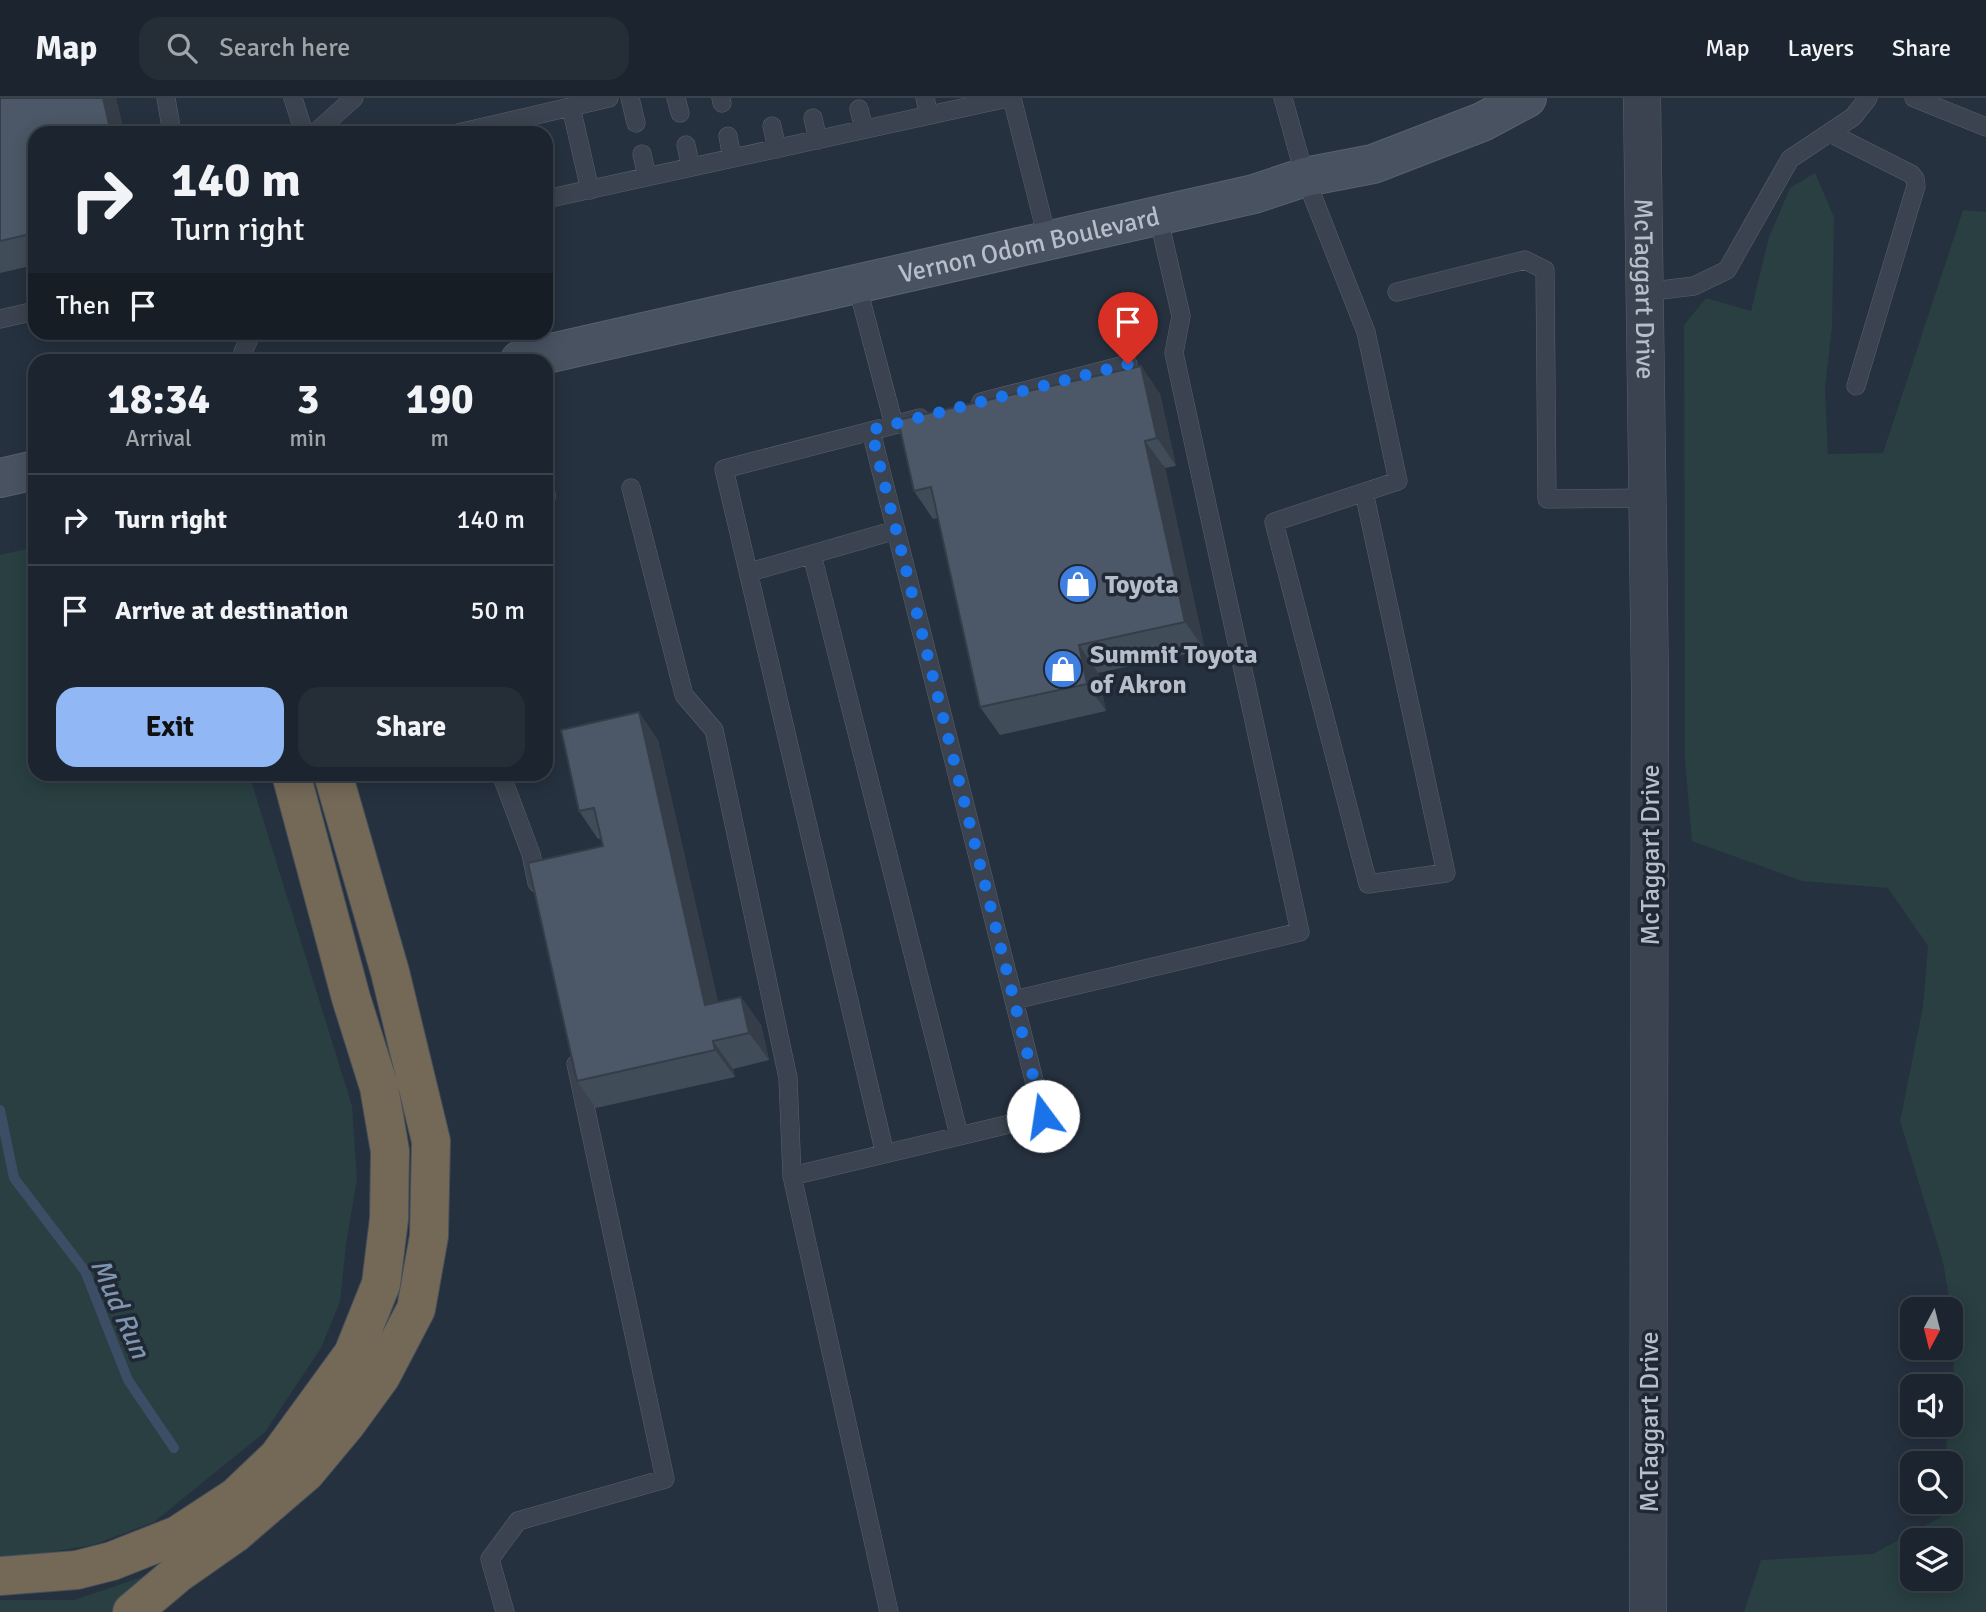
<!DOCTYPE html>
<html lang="en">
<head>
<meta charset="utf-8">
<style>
	body { margin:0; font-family:Signika,sans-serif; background:#252d37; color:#f1f3f6; height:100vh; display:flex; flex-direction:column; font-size:26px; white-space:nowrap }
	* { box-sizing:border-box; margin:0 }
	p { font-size:23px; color:#a0a5aa }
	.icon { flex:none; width:38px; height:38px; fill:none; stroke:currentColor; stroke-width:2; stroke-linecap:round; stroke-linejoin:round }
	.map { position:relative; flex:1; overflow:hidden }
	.drawer { position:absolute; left:28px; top:256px; width:525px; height:427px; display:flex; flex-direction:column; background:#1c252f; border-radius:21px; box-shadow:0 4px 18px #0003,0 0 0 2px #3a424b }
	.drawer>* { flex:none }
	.guide { position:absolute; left:28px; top:28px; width:525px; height:214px; border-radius:21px; box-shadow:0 4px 18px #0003,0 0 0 2px #3a424b; background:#1c252f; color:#f1f3f6; overflow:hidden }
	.needle { width:46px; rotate:187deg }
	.tools { position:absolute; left:1900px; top:1199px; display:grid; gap:14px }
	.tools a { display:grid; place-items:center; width:63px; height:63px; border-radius:14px; background:#1c252f; box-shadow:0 4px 18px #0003,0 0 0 2px #3a424b; font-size:35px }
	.pin { position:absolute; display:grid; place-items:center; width:60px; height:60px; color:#fff; margin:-72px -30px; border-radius:50% 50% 50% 0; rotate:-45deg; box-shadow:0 0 7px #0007 }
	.pin .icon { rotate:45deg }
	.me { position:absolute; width:77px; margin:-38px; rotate:346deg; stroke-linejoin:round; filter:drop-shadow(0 0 5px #0008) }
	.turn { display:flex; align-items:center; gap:24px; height:147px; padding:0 28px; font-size:32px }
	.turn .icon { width:91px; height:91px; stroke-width:2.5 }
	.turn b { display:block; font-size:49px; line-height:60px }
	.then { display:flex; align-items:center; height:66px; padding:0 28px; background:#0003; gap:14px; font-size:26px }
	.eta { display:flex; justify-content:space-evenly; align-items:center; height:119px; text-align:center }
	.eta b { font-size:42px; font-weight:800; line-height:49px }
	.action { display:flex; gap:14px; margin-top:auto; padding:14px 28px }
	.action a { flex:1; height:80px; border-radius:21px; background:#91b7f4; color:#111; font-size:28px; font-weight:800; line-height:80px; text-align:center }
	.action a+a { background:#252d37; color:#f1f3f6 }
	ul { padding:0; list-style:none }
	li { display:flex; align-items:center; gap:21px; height:91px; padding:0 28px; border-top:2px solid #3a424b }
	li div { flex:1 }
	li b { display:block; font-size:26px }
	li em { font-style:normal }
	header { display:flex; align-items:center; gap:42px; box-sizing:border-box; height:98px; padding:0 35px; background:#1c252f; border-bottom:2px solid #3a424b }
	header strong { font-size:33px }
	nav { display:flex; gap:38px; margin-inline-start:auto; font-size:24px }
	.search { width:490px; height:63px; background:#252d37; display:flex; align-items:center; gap:18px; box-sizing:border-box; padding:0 24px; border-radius:21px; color:#a0a5aa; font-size:26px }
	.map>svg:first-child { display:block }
</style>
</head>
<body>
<header>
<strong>Map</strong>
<div class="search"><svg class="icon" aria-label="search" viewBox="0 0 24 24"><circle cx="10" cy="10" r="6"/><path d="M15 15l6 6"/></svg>Search here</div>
<nav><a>Map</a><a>Layers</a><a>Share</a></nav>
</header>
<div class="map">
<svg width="1986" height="1514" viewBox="0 0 1986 1514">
	<rect width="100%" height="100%" fill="#26313f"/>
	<!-- green -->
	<path fill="#293f41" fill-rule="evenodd" d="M 1815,75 L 1834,119 L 1832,229 L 1825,290 L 1828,356 L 1883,355 L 1963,112 L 1986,114 L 1986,1514 L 1744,1514 L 1761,1462 L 1873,1456 L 1941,1419 L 1942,1404 L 1951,1404 L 1951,1365 L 1945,1365 L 1948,1327 L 1951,1326 L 1955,1237 L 1951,1211 L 1943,1164 L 1900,1023 L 1923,908 L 1928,848 L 1888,790 L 1802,783 L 1692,743 L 1685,662 L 1684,227 L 1706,200 L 1751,213 L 1769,139 L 1790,90 ZM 1913,1442 L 1951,1442 L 1951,1480 L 1913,1480 Z
		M 35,449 L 35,676 L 249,676 L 352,1008 L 357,1081 L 346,1147 L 340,1204 L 321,1250 L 265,1334 L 154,1424 L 93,1447 L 6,1461 L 0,1460 L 0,457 Z
		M 145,1478 L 118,1514 L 0,1514 L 0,1502 L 74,1502 Z"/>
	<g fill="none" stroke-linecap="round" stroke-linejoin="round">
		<!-- stream -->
		<path stroke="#3c4e66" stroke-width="10" d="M 0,1012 L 14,1080 L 85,1173 L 128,1282 L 174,1350"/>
		<!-- service casing -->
		<g stroke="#58616c" stroke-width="19">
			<path id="service" d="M 166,0 L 172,35
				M 293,0 L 304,35
				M 630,0 L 636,25
				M 676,0 L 680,15
				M 721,0 L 722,5
				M 925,0 L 929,17
				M 1012,0 L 1048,143
				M 1283,0 L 1305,79 L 1366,234 L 1398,383 L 1274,424 L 1368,786 L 1446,775 L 1364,394
				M 1914,0 L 1986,29
				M 571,9 L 590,92
				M 859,11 L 864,31
				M 813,20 L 818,42
				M 772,28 L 777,51
				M 315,35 L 354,0
				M 458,35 L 609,0
				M 1830,35 L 1911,76 L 1915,81 L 1916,88 L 1856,288
				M 728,38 L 732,60
				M 686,47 L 691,69
				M 642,56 L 647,79
				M 546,101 L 1008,0
				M 857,187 L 894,327
				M 1397,194 L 1525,162 L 1545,172 L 1547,401 L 1647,400
				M 1644,194 L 1694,188 L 1727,172 L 1790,61 L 1853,19 L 1868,0
				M 0,221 L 35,213
				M 243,262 L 243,254 L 252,234
				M 981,304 L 1128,266
				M 871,333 L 724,371 L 885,1056
				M 631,390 L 684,597 L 714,632 L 788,980 L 792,1078 L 889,1514
				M 546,395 L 546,400
				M 812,457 L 959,1037
				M 750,474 L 896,432
				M 501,676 L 531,756 L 537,785
				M 1014,902 L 1300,834 L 1174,255 L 1181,218 L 1158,118
				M 792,1078 L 1043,1018 L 871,333 L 920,320
				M 505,1514 L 490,1461 L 518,1423 L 665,1381 L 576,966"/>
		</g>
		<!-- minor casing -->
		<g stroke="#58616c" stroke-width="38">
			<g id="minor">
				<path id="s1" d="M 1642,0 L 1650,588 L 1648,1514"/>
			</g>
		</g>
		<!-- secondary casing -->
		<g stroke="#58616c" stroke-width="40">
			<g id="secondary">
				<path id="s2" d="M 520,262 L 1254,96 L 1305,79 L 1373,66 L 1482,24 L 1527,0"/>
				<path d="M 0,380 L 35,372"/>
			</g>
		</g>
		<!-- motorway casing -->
		<g stroke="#454e59" stroke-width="40">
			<path id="motorway" d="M 0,1478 L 77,1472 L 112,1463 L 178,1437 L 236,1399 L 278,1359 L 353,1256 L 381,1186 L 389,1121 L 390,1053 L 379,989 L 351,900 L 291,676
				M 132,1514 L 177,1476 L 234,1436 L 306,1374 L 346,1326 L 381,1278 L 416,1211 L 429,1138 L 431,1043 L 390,874 L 333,676"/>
		</g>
		<!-- service -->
		<use href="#service" stroke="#3a434f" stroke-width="18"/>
		<!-- minor -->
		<use href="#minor" stroke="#3a434f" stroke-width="37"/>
		<!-- secondary -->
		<use href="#secondary" stroke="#485261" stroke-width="38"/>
		<!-- motorway -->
		<use href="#motorway" stroke="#746957" stroke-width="38"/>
	</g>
	<!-- wall -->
	<path fill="#414c59" d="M 0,0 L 116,0 L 124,35 L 35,35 L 35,167 L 0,175 Z
		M 1141,268 L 1160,296 L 1176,368 L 1165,370 L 1205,552 L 1098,575 L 1106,613 L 1000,637 L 980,609 L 938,420 L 933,421 L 914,393 Z
		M 658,642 L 718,904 L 741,899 L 761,927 L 769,962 L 733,971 L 735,979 L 596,1010 L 577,983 L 603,748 L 601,740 L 598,741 L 579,713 Z"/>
	<!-- shaded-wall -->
	<path fill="#353e48" d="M 103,0 L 116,0 L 124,35 L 111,35 Z
		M 1141,268 L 1160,296 L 1176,368 L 1157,340 Z
		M 1145,343 L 1165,370 L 1205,552 L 1185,524 Z
		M 1079,547 L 1098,575 L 1106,613 L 1087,586 Z
		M 639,614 L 658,642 L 725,934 L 705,907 Z
		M 741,899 L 761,927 L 769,962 L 749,935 Z
		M 713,943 L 733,971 L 735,979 L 715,952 Z"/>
	<!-- building -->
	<path fill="#4c5867" stroke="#353e48" stroke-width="2" d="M 0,0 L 103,0 L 111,35 L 35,35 L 35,135 L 0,143 Z
		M 1141,268 L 1157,340 L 1145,343 L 1185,524 L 1079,547 L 1087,586 L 980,609 L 931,389 L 914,393 L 898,322 Z
		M 639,614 L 705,907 L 741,899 L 749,935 L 713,943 L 715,952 L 577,983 L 528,765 L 603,748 L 594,710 L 579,713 L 561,632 Z"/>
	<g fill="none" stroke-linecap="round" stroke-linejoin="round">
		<!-- route -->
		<path stroke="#1a73e8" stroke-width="12" stroke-dasharray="0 21.6" d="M 1043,1018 L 871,332 L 1128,266"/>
	</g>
	<!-- icons -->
	<defs>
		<g id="shop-disc" transform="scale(2.0125)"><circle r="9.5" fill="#3f7fe0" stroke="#1f2834"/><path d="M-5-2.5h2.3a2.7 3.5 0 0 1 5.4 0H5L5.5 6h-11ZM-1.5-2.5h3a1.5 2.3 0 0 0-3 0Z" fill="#fff"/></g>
	</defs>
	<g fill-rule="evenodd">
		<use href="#shop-disc" x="1078" y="486"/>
		<use href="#shop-disc" x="1063" y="571"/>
	</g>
	<g text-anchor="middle" stroke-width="7" stroke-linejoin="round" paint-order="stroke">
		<!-- street labels -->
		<g font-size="26" fill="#b6bec9" stroke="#1f2834">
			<text dy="9" stroke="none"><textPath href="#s2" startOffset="522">Vernon Odom Boulevard</textPath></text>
			<text dy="9" stroke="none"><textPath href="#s1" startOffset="191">McTaggart Drive</textPath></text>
			<text transform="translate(1650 757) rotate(-90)" y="9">McTaggart Drive</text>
			<text transform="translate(1649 1324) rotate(-90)" y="9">McTaggart Drive</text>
		</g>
		<!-- poi labels -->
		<g font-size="26" font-weight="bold" fill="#b6bec9" stroke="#1f2834" text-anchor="start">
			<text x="1105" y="495">Toyota</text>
			<text x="1090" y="565">Summit Toyota<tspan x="1090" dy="30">of Akron</tspan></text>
		</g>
		<!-- water labels -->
		<g font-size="28" font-style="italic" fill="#7f94af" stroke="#1f2834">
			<text transform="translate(121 1210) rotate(66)" y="10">Mud Run</text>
		</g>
	</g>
</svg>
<div class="tools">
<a><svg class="needle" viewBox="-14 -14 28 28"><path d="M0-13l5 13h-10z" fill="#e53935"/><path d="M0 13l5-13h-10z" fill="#a0a5aa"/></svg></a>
<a><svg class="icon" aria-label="sound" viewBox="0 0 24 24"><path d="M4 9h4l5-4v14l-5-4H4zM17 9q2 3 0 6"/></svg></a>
<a><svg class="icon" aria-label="search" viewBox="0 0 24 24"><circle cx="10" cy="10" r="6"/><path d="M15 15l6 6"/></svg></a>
<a><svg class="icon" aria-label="layers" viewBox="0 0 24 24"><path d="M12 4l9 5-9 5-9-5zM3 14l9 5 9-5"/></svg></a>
</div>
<div class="pin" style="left:1128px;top:266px;background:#d93025"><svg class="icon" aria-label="arrive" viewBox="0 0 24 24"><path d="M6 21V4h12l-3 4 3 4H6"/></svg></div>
<svg class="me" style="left:1043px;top:1018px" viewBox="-20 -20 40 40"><circle r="19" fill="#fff"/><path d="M0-13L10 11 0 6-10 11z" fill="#1a73e8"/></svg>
<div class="guide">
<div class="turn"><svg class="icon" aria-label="right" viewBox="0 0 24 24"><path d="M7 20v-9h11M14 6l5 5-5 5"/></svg><div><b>140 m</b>Turn right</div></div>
<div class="then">Then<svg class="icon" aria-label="arrive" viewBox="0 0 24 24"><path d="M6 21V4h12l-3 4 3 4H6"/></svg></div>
</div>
<section class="drawer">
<div class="eta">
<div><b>18:34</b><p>Arrival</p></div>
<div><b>3</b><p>min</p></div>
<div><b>190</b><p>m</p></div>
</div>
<ul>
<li><svg class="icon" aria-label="right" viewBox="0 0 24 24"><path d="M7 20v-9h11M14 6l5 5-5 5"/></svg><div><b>Turn right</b></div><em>140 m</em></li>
<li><svg class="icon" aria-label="arrive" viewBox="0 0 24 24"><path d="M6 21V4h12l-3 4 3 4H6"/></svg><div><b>Arrive at destination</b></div><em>50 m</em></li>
</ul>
<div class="action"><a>Exit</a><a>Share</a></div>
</section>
</div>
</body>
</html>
